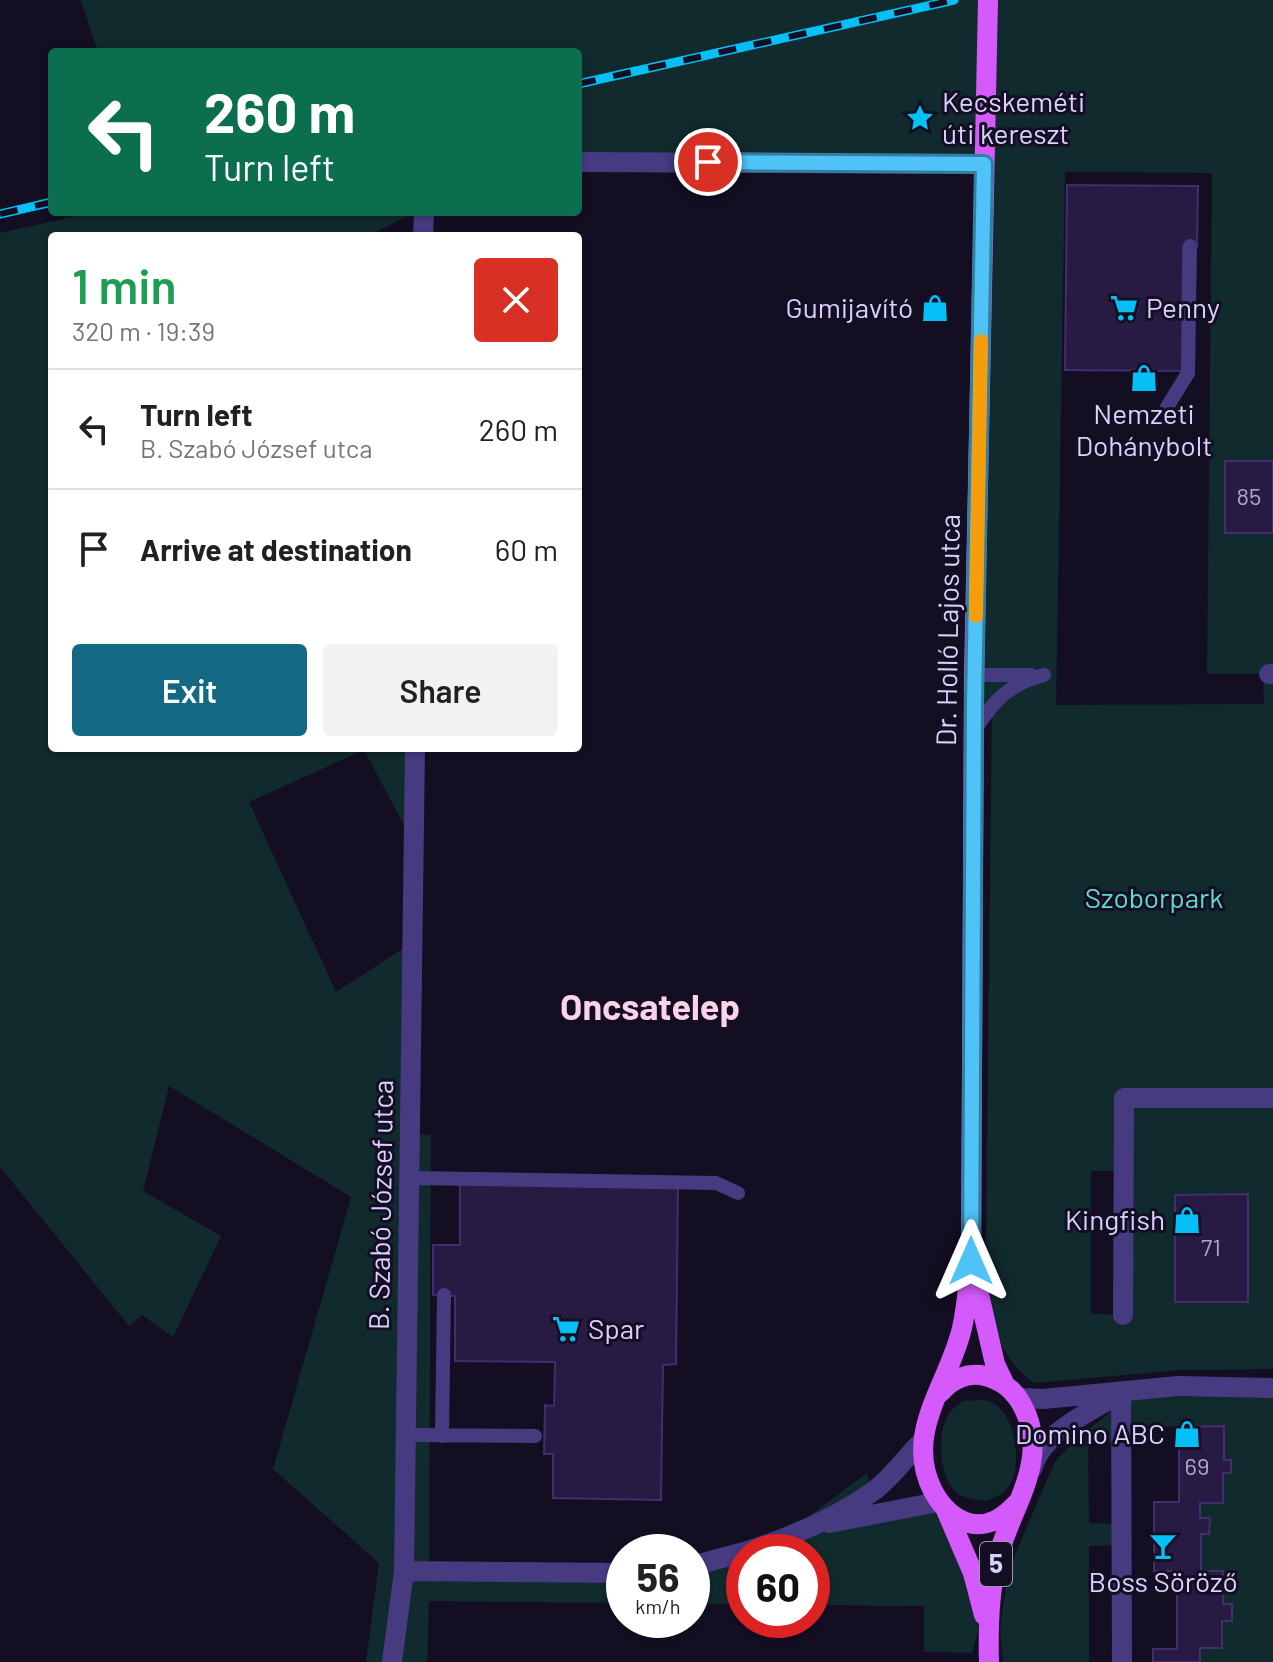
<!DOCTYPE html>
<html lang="en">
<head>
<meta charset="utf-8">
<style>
	body { margin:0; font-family:Barlow,sans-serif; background:#f2f2f2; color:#202124; height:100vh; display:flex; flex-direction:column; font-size:30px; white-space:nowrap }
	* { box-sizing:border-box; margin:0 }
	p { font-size:26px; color:#757577 }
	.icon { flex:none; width:44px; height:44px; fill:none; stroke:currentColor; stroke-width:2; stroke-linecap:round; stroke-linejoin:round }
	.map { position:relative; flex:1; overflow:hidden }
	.side { position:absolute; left:48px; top:232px; width:534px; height:520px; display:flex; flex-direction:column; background:#fff; border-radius:8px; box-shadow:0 2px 6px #0004 }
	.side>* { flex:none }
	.guide { position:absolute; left:48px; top:48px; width:534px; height:168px; border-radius:8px; box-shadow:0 2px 6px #0004; background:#0b6e4f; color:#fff; overflow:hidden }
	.speed { position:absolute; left:606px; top:1534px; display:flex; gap:16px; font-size:40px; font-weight:700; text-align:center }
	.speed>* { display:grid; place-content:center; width:104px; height:104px; border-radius:50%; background:#fff; box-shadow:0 2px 6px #0004; line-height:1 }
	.speed small { font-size:20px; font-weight:400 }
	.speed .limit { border:12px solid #d22; background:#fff; color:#111 }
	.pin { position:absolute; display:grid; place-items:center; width:68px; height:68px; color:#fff; margin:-34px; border:4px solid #fff; border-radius:50%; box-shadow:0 2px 8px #0007 }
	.me { position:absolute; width:88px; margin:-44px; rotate:0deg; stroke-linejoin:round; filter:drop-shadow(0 0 6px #0008) }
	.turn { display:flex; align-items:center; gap:28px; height:168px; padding:0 24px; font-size:36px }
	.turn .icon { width:104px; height:104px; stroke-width:2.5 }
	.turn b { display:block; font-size:56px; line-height:68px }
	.round { display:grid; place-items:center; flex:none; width:84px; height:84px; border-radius:8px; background:#f2f2f2 }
	.headline { display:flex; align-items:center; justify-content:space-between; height:136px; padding:0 24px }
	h1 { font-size:48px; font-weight:600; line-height:60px; color:#1e9e55 }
	.cta { display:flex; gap:16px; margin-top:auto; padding:16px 24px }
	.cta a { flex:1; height:92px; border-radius:8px; background:#136983; color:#fff; font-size:32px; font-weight:600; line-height:92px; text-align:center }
	.cta a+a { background:#f2f2f2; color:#202124 }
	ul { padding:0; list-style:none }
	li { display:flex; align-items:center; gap:24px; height:120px; padding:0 24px; border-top:2px solid #e0e0e0 }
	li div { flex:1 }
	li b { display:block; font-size:30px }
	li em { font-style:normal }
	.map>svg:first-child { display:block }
</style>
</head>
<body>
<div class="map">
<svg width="1273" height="1662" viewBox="0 0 1273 1662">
	<rect width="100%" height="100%" fill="#140e23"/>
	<!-- green -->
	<path fill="#112a2d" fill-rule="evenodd" d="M 81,0 L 1273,0 L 1273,1369 L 1181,1370 L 1034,1383 C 987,1350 988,1293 986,1241 L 992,706 L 974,705 L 980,170 L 578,169 L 578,52 L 98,52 ZM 1065,172 L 1212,173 L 1207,674 L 1263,674 L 1264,704 L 1056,705 ZM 1091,1171 L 1123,1171 L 1123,1315 L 1091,1314 Z
		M 94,212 L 416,212 L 367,236 L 52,236 L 52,748 L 412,748 L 412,840 L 364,750 L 249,802 L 336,992 L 413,942 L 411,1134 L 431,1135 L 429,1566 L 624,1567 L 624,1603 L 429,1601 L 427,1662 L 366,1662 L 379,1563 L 273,1469 L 351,1197 L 169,1086 L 143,1191 L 221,1236 L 173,1337 L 142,1315 L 129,1326 L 0,1167 L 0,233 Z
		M 1273,1388 L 1273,1662 L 1200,1662 L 1200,1649 L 1222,1649 L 1222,1621 L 1232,1621 L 1232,1604 L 1223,1604 L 1223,1571 L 1201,1571 L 1201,1534 L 1210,1534 L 1210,1518 L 1201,1518 L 1200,1503 L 1223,1503 L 1223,1473 L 1230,1473 L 1231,1460 L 1224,1460 L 1224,1427 L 1122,1426 L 1120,1442 L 1088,1443 L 1089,1523 L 1121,1524 L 1121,1545 L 1089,1546 L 1089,1662 L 1003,1662 L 1000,1629 L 1008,1571 L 1046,1482 L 1057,1459 L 1083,1433 L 1106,1416 L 1121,1398 Z
		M 963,1401 C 971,1401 981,1399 989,1401 C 1015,1410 1024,1465 1009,1486 C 1004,1493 996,1497 988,1501 C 977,1500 967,1500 957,1493 C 939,1478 937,1440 946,1419 C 949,1411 956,1406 963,1401 Z
		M 867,1473 L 869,1483 L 815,1524 L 935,1508 L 964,1570 L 979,1628 L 972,1653 L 924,1652 L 924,1606 L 812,1605 L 812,1552 L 744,1552 L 744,1604 L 692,1604 L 692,1558 L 770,1534 L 808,1517 Z"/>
	<!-- building -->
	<path fill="#281b43" stroke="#422d6f" stroke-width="2" d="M 1067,185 L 1198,186 L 1197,247 L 1183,246 L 1182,371 L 1065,370 Z
		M 1225,461 L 1273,461 L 1273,533 L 1225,533 Z
		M 460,1183 L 678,1186 L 676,1364 L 663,1365 L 661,1500 L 553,1498 L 553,1454 L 544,1454 L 545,1405 L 554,1406 L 555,1362 L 455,1361 L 455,1296 L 433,1295 L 433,1245 L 460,1245 Z
		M 1248,1194 L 1248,1302 L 1175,1302 L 1175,1195 Z
		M 1224,1426 L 1224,1460 L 1231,1460 L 1231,1473 L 1223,1473 L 1223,1503 L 1200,1503 L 1200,1518 L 1210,1518 L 1209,1534 L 1201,1534 L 1201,1571 L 1223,1571 L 1223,1604 L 1232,1604 L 1232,1621 L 1222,1621 L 1222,1648 L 1200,1648 L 1200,1662 L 1153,1662 L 1153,1649 L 1177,1649 L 1177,1571 L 1154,1571 L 1154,1502 L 1179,1502 L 1179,1427 Z"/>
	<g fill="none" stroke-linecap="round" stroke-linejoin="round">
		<!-- lane -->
		<path stroke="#463a81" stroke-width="14" d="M 1167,407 L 1188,373 L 1190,246
			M 974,675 L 1031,675
			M 975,730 C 994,700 1009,684 1044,675
			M 411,1178 L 716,1183 L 738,1193
			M 405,1435 L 535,1436
			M 442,1436 L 444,1295"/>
		<!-- street -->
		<path stroke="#463a81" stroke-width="20" d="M 578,162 L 984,164
			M 423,236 L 424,212
			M 1269,674 L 1273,674
			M 1123,1315 L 1124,1098 L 1273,1098
			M 1121,1392 L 1122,1662
			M 1014,1394 L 1021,1398 L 1043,1399 L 1178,1386 L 1273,1388
			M 1032,1469 C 1042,1433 1085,1415 1115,1396
			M 829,1523 L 938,1502
			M 744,1552 C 789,1538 836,1518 875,1490 C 893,1476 907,1456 923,1440
			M 692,1566 L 744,1552
			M 404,1571 L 624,1573
			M 392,1662 L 404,1571 L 415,748"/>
		<!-- primary -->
		<path stroke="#d45afc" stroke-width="20" d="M 988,0 L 974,675 L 971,1261 C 968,1283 967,1307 962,1328 C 949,1384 903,1433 933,1491 C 941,1506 952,1518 969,1523 C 989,1528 1004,1517 1017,1503
			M 975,1277 L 995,1364 L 1004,1383
			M 941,1392 C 952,1379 968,1372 985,1376 C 1001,1380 1014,1390 1022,1405 C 1053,1461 1008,1510 996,1564 C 989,1596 988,1629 989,1662
			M 946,1510 L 973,1573 L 984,1615"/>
		<!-- rail casing -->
		<g stroke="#04c0f7" stroke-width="9">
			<path id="rail" d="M 578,84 L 954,0
				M 0,214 L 52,202"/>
		</g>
		<!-- rail -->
		<use href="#rail" stroke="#140e23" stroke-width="6" stroke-dasharray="18" stroke-linecap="butt"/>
	</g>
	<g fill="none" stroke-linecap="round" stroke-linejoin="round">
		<!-- route casing -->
		<g stroke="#337fa1" stroke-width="20">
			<path id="route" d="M 708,162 L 984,164 L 974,703 L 971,1261"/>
		</g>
		<!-- route -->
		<use href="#route" stroke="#4fc3f7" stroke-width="14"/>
		<!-- slow -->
		<path stroke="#f59e0b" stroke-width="14" d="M 976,616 L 981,341"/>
	</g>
	<!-- icons -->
	<defs>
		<g id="sight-bare" transform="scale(2.16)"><path d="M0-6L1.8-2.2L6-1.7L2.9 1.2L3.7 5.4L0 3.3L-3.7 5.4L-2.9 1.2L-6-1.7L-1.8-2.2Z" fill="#04c0f7" stroke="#140e23" stroke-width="2.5" paint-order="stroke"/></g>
		<g id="shop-bare" transform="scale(2.16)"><path d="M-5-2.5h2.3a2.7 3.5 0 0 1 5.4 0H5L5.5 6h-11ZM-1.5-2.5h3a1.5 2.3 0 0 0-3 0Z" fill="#04c0f7" stroke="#140e23" stroke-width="2.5" paint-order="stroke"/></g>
		<g id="supermarket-bare" transform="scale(2.16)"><path d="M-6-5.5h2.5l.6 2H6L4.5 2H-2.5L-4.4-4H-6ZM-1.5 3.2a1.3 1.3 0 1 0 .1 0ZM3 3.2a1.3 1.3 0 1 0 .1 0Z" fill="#04c0f7" stroke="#140e23" stroke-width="2.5" paint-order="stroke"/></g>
		<g id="bar-bare" transform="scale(2.16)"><path d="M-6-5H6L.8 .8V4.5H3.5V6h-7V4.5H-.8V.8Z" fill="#04c0f7" stroke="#140e23" stroke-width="2.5" paint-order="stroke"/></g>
	</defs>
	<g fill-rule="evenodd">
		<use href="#sight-bare" x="920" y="118"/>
		<use href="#shop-bare" x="935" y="308"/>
		<use href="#supermarket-bare" x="1124" y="308"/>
		<use href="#shop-bare" x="1144" y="378"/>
		<use href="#shop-bare" x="1187" y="1220"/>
		<use href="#supermarket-bare" x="566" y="1329"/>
		<use href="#shop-bare" x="1187" y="1434"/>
		<use href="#bar-bare" x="1163" y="1546"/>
	</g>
	<g text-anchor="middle" stroke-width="6" stroke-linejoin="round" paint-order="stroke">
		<!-- number labels -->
		<g font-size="24" fill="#afa4cf">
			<text x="1249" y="505">85</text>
			<text x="1211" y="1256">71</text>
			<text x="1197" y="1475">69</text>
		</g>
		<!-- shield labels -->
		<rect fill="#140e23" stroke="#a096bc" stroke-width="2" x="980" y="1542" width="32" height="44" rx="6"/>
		<g font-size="26" font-weight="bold" fill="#dcd1fe">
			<text x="996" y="1573">5</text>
		</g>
		<!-- poi labels -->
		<g font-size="28" fill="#dcd1fe" stroke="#140e23" text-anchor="start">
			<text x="942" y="112">Kecskeméti<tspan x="942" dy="32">úti kereszt</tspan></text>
			<text x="913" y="318" text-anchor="end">Gumijavító</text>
			<text x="1146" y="318">Penny</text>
			<text x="1144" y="424" text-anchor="middle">Nemzeti<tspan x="1144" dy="32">Dohánybolt</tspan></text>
			<text x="1165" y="1230" text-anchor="end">Kingfish</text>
			<text x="588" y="1339">Spar</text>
			<text x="1165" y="1444" text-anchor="end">Domino ABC</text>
			<text x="1163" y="1592" text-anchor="middle">Boss Söröző</text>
		</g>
		<!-- street labels -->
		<g font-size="28" fill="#dcd1fe" stroke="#140e23">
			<text transform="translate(948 630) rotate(-89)" y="10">Dr. Holló Lajos utca</text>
			<text transform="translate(381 1205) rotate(-89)" y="10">B. Szabó József utca</text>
		</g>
		<!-- park labels -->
		<g font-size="28" fill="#5eddcd" stroke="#140e23">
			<text x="1154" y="908">Szoborpark</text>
		</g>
		<!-- district labels -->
		<g font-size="36" font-weight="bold" fill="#fed3e9" stroke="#140e23">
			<text x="650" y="1020">Oncsatelep</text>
		</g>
	</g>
</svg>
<div class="speed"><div>56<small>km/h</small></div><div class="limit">60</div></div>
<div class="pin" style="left:708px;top:162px;background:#d93025"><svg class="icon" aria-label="arrive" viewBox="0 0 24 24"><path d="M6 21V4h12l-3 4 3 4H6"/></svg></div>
<svg class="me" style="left:971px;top:1261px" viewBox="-20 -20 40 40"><path d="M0-17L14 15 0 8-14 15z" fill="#4fc3f7" stroke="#fff" stroke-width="4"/></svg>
<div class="guide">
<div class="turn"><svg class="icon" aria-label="left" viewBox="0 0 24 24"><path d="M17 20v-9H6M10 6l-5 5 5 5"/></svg><div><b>260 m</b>Turn left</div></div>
</div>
<section class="side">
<div class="headline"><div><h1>1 min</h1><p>320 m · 19:39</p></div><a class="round" style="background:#d93025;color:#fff"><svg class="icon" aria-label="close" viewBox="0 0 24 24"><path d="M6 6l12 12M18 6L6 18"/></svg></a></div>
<ul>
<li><svg class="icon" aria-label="left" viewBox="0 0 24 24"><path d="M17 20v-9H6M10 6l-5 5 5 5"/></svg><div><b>Turn left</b><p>B. Szabó József utca</p></div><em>260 m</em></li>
<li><svg class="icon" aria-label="arrive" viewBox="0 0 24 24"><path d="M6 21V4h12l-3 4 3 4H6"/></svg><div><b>Arrive at destination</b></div><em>60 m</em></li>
</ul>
<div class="cta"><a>Exit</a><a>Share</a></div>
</section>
</div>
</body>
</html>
